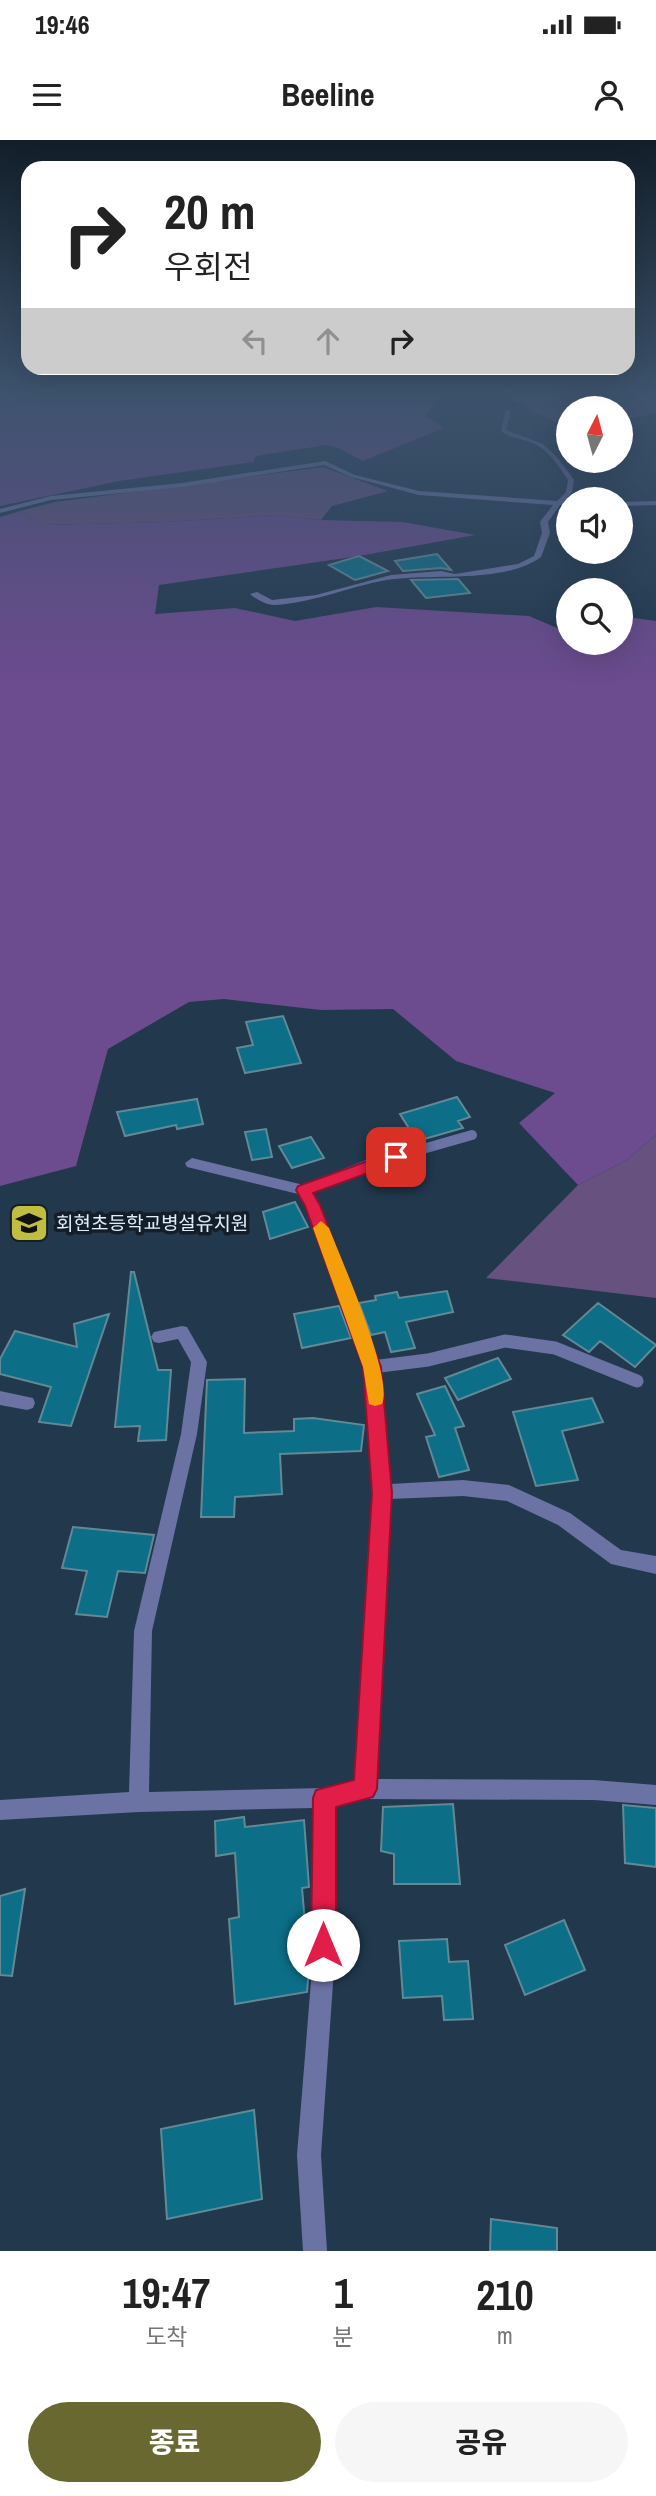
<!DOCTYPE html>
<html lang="ko">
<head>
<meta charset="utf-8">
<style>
	body { margin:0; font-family:"Archivo Narrow","Noto Sans KR",sans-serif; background:#f6f6f6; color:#222; height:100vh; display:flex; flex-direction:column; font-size:26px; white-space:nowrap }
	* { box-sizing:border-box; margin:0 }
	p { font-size:23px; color:#767676 }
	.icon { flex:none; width:38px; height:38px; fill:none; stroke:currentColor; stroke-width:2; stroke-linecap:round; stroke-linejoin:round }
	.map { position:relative; height:2111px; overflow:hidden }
	.drawer { display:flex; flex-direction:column; background:#fff; flex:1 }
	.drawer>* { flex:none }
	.hud { position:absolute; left:21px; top:21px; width:614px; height:214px; border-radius:21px; box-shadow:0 7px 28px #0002; background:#fff; color:#222; overflow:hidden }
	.needle { width:46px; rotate:6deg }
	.tools { position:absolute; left:556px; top:256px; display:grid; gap:14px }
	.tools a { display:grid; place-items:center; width:77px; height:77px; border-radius:50%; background:#fff; box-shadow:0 7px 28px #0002; font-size:35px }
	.pin { position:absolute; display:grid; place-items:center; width:60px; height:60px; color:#fff; margin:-30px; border-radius:14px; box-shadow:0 4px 10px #0006 }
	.me { position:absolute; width:77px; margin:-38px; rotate:0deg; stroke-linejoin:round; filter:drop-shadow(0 0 5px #0008) }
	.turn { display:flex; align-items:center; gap:24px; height:147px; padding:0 28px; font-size:32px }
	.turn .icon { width:91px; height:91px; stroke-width:2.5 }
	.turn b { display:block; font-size:49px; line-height:60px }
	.lanes { display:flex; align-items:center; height:66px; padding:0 28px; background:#0003; justify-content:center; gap:35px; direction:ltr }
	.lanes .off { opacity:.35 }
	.eta { display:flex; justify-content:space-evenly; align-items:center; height:119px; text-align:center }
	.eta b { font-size:42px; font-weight:800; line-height:49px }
	.cta { display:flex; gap:14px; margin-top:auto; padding:14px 28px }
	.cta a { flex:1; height:80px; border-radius:42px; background:#696830; color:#fff; font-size:28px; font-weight:800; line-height:80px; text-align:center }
	.cta a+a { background:#f6f6f6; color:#222 }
	.status { display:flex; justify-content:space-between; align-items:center; height:49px; padding:0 35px; background:#fff; direction:ltr }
	.status svg { height:19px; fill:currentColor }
	header { display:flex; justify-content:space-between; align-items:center; height:91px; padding:0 28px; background:#fff; font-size:32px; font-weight:800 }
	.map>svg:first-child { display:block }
</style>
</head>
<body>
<div class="status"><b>19:46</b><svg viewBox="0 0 49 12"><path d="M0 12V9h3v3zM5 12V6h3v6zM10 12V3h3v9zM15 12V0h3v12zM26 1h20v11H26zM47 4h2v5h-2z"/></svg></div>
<header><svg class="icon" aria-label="menu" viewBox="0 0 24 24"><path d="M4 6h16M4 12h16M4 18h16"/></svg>Beeline<svg class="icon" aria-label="person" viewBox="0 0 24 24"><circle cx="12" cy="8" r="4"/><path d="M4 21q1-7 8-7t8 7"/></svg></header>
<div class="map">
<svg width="656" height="2111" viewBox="0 0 656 2111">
	<rect width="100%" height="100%" fill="#21384d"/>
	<!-- green -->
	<path fill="#66517f" d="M 599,249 L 656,249 L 656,273 L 621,280 L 621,268 L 569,268 L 569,282 L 555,282 L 502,255 L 569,264 L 595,259 Z
		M 323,327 L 388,351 L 332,366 L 321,380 L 276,375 L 167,382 L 42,385 L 20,371 L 55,362 Z
		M 656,995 L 656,1158 L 486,1138 L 578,1045 L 627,1020 Z"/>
	<!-- forest -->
	<path fill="#6c4b8f" d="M 0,249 L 599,249 L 595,259 L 569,264 L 479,252 L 440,255 L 426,276 L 444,288 L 363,321 L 336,307 L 326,305 L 256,316 L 253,322 L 119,341 L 0,366 Z
		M 20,371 L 42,385 L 167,382 L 276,375 L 321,380 L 403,382 L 475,395 L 359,416 L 159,445 L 155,474 L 235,468 L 295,481 L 376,467 L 529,476 L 569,493 L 569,502 L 621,502 L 621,476 L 656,481 L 656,995 L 627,1020 L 578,1045 L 519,983 L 555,953 L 456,921 L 393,869 L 321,870 L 224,859 L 189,862 L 108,909 L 76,1026 L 0,1046 L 0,377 Z"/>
	<!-- building -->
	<path fill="#0c6e87" stroke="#618996" stroke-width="2" d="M 437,414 L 451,430 L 441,428 L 403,431 L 395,421 Z
		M 359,416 L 388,431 L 355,440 L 329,425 Z
		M 458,439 L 470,453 L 426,458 L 411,440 Z
		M 283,876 L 301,923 L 245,933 L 237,908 L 253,905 L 246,882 Z
		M 457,957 L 470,977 L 458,981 L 463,988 L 417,1001 L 400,974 Z
		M 197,959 L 203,984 L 177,989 L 176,985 L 125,996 L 117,972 Z
		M 266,989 L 272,1017 L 252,1020 L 245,992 Z
		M 311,997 L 324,1018 L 292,1028 L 279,1006 Z
		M 295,1062 L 308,1087 L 270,1099 L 263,1072 Z
		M 131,1132 L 134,1132 L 158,1230 L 171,1230 L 166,1300 L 138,1301 L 140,1286 L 115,1287 Z
		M 447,1151 L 453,1172 L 406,1182 L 415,1208 L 391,1212 L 385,1192 L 371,1195 L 359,1163 L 376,1160 L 375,1156 L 397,1152 L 399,1158 Z
		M 598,1163 L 656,1205 L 635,1227 L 600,1201 L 589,1212 L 563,1195 Z
		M 339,1166 L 351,1198 L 302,1208 L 294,1174 Z
		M 109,1174 L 71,1286 L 39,1282 L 51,1247 L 0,1234 L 0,1219 L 15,1191 L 77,1207 L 74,1184 Z
		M 498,1218 L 511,1239 L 458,1260 L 445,1238 Z
		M 245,1239 L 244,1293 L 294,1291 L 294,1279 L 313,1278 L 364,1285 L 361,1311 L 280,1314 L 282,1354 L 235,1357 L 234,1377 L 201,1377 L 207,1240 Z
		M 445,1246 L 464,1286 L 455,1288 L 469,1330 L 439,1337 L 426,1297 L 435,1295 L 417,1254 Z
		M 592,1258 L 603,1282 L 562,1291 L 578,1340 L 536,1346 L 513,1272 Z
		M 73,1387 L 154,1395 L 145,1433 L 118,1431 L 107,1477 L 76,1474 L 87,1431 L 62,1428 Z
		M 453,1664 L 460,1744 L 394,1744 L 394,1714 L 381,1711 L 383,1667 Z
		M 623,1665 L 656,1668 L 656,1727 L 625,1723 Z
		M 244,1677 L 245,1687 L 304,1680 L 309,1747 L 302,1748 L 309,1829 L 307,1852 L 235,1864 L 229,1779 L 239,1777 L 235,1713 L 216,1716 L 215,1681 Z
		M 25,1749 L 12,1836 L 0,1835 L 0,1756 Z
		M 564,1780 L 585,1830 L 525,1855 L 505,1805 Z
		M 447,1799 L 449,1822 L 468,1821 L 473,1879 L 444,1880 L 442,1856 L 403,1858 L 399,1801 Z
		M 254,1970 L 262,2059 L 167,2079 L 161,1989 Z
		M 491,2079 L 557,2088 L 557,2111 L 490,2111 Z"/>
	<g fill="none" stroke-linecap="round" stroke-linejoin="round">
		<!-- service-far1 -->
		<path stroke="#6b72a4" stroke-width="10" d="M 303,1050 L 370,1024 L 472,995"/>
		<!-- service -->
		<path stroke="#6b72a4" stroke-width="13" d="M 372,1227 L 428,1220 L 505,1201 L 555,1208 L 637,1241"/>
		<!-- minor -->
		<path fill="#6b72a4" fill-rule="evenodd" d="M 508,270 L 511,272 L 506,290 L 543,304 L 557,317 L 574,340 L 572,352 L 564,362 L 569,362 L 569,366 L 560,365 L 548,382 L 550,393 L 541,417 C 506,443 436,434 394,439 C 354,444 316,463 274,465 C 266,465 256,459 250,454 L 257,452 L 272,460 L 316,455 L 391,435 L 441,431 L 455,434 L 518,424 L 534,416 L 542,393 L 540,382 L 553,365 L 419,355 L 351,337 L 324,325 L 182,347 L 51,360 L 0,373 L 0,369 L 51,356 L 182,343 L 325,321 L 355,335 L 419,351 L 557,361 L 566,352 L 568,340 C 559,326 548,310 533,303 C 522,298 511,299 501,291 L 505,272 Z
			M 656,361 L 656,365 L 621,366 L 621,362 Z
			M 192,1018 L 308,1046 L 319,1065 L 380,1227 L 390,1344 L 463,1340 L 509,1345 L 570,1373 L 621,1410 L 656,1416 L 656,1434 L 611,1424 L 558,1385 L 507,1361 L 463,1356 L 390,1359 L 376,1639 L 594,1640 L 656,1645 L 656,1665 L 594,1660 L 365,1659 L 334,1666 L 334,1829 L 321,2015 L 327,2111 L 303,2111 L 297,2015 L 312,1829 L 314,1668 L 139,1672 L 0,1680 L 0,1660 L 129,1652 L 134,1491 L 181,1294 L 191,1222 L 178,1199 L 159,1203 L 154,1202 L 151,1197 L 154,1192 L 182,1186 L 187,1187 L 207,1222 L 197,1294 L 152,1491 L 149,1652 L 324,1648 L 355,1641 L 373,1352 L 372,1308 L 364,1227 L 305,1066 L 298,1054 L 187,1027 L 185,1023 Z
			M 0,1251 L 33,1258 L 35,1263 L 33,1268 L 27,1270 L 0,1265 Z"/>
	</g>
	<!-- sky -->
	<linearGradient id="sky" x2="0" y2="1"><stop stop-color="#121f2a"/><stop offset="0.46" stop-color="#3d536d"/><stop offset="1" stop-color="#3d536d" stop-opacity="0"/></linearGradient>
	<rect width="656" height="545" fill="url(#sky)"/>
	<!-- route -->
	<path fill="#e11d48" stroke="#92132f" stroke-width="2" d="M 396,1011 L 403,1017 L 401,1021 L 313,1053 L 320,1065 L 381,1227 L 392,1353 L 377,1649 L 373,1657 L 336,1667 L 336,1805 L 332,1814 L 323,1817 L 315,1814 L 311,1805 L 313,1658 L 316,1650 L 354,1640 L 372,1353 L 363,1227 L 305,1066 L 296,1050 L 298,1046 Z"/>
	<!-- slow -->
	<path fill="#f59e0b" d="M 321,1081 L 329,1088 C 341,1119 394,1238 382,1264 L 375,1266 L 369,1264 L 363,1227 L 313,1088 Z"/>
	<!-- icons -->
	<defs>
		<g id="school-square" transform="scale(2.0125)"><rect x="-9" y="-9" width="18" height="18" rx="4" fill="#bfbe41" stroke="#141e28"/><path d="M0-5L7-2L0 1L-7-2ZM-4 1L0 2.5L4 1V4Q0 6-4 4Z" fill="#111"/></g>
	</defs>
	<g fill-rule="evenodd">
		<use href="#school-square" x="29" y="1083"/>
	</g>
	<g text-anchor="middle" stroke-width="7" stroke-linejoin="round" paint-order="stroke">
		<!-- poi labels -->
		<g font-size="19" fill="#e1effd" stroke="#141e28" text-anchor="start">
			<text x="56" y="1090">회현초등학교병설유치원</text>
		</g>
	</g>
</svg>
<div class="tools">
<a><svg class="needle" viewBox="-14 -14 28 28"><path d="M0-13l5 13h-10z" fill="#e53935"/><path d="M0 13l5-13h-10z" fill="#767676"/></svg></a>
<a><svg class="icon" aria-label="sound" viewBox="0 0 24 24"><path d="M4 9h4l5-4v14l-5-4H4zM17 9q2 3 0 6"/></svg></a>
<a><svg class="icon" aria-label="search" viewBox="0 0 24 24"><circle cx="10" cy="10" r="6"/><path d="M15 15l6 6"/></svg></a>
</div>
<div class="pin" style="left:396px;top:1017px;background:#d93025"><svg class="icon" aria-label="arrive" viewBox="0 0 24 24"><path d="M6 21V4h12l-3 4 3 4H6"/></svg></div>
<svg class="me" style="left:323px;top:1805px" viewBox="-20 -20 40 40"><circle r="19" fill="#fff"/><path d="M0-13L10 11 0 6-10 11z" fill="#e11d48"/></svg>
<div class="hud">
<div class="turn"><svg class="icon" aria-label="right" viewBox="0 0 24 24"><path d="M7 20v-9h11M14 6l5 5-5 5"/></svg><div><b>20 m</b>우회전</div></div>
<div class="lanes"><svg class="icon off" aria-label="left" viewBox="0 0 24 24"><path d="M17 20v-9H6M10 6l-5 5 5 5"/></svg><svg class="icon off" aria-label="ahead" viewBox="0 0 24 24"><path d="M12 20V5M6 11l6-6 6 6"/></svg><svg class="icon" aria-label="right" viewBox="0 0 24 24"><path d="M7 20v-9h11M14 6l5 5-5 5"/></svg></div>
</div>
</div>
<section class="drawer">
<div class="eta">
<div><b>19:47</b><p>도착</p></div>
<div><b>1</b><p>분</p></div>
<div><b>210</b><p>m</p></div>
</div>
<div class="cta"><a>종료</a><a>공유</a></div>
</section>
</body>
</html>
